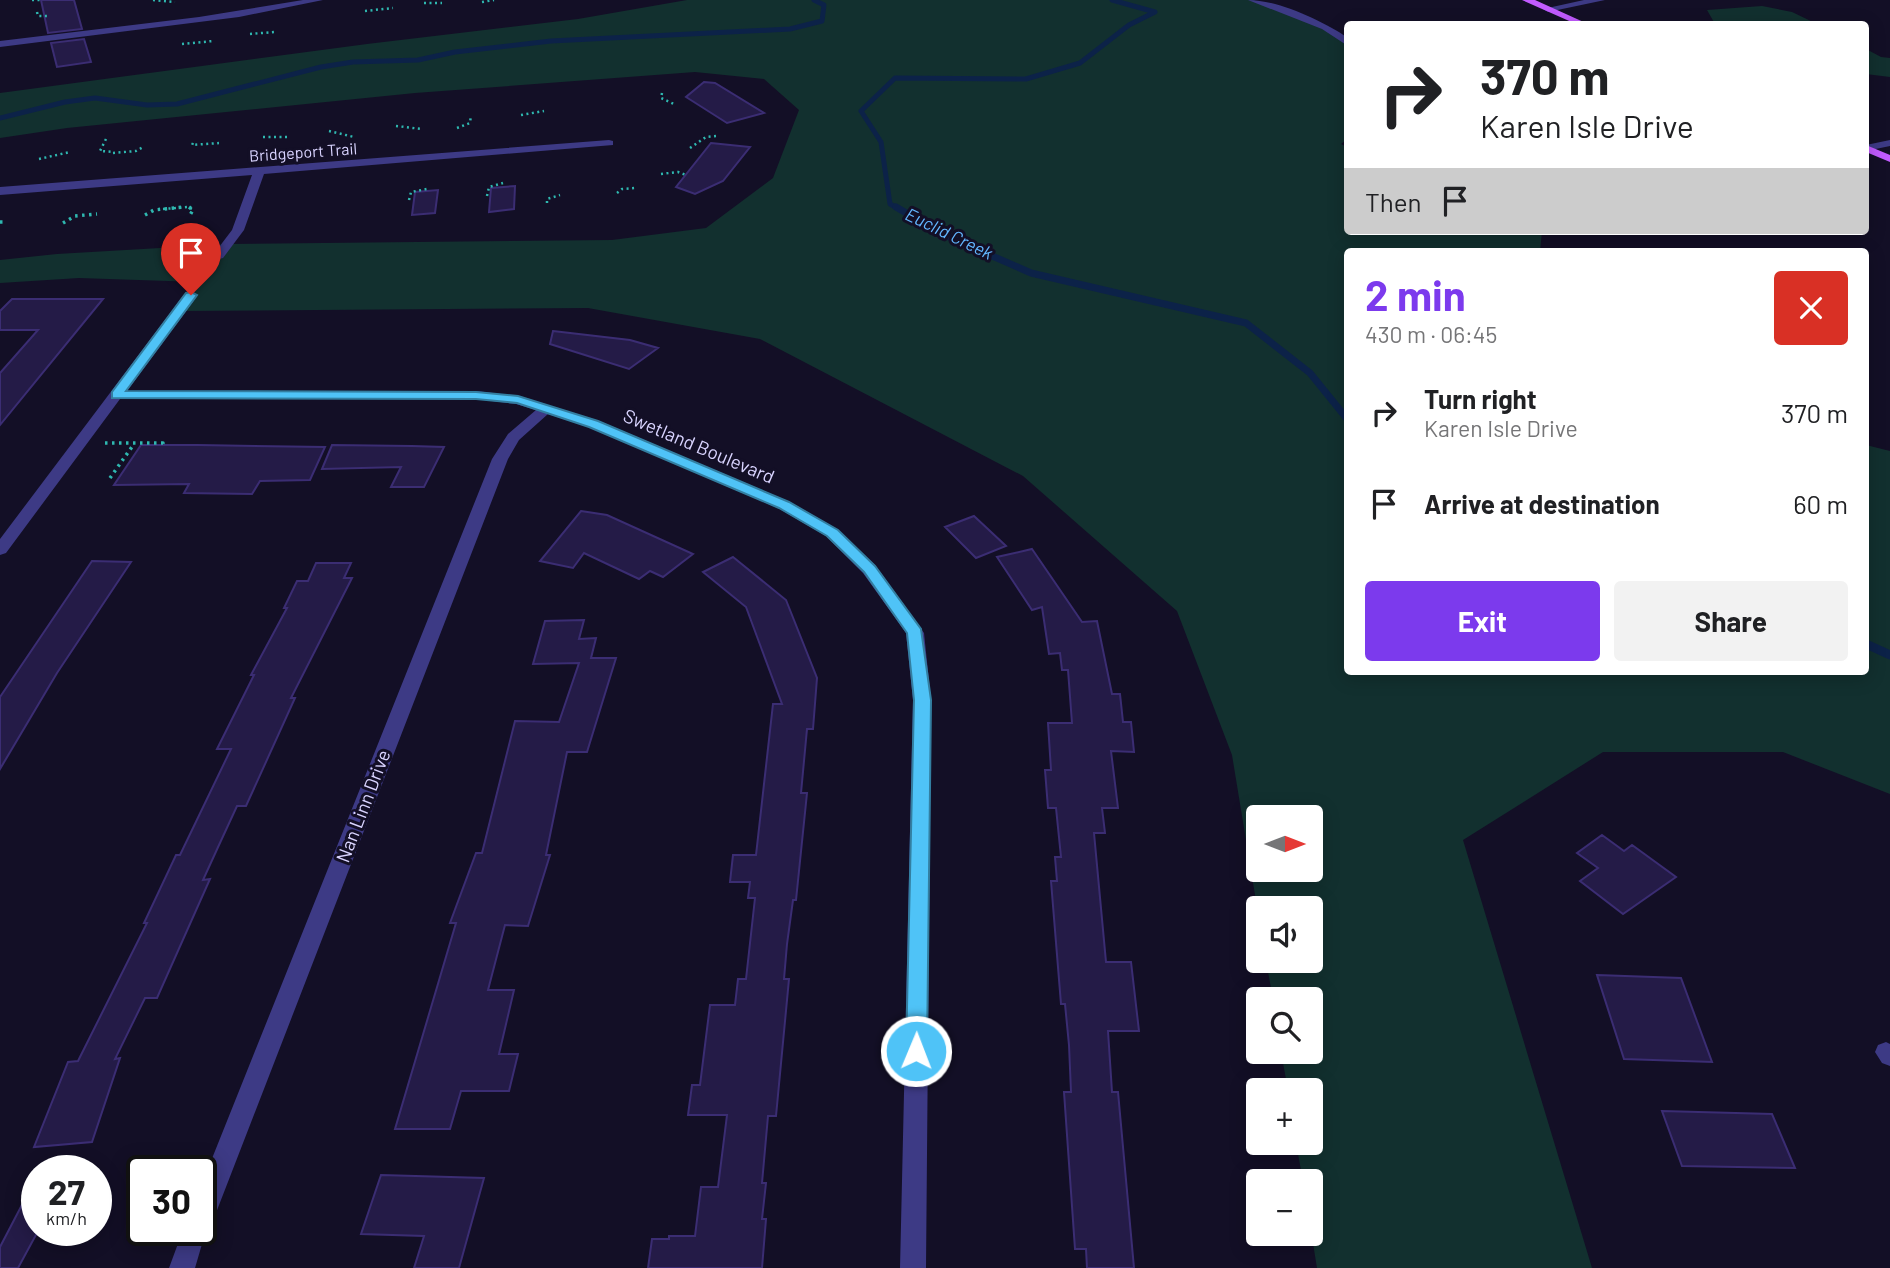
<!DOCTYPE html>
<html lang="en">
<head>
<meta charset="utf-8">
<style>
	body { margin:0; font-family:Barlow,sans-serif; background:#f2f2f2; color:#202124; height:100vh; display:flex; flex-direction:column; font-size:26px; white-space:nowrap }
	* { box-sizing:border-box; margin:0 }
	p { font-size:23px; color:#757577 }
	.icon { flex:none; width:38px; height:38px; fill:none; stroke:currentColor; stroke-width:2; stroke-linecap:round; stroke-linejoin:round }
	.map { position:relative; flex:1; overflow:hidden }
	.details { position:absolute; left:1344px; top:248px; width:525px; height:427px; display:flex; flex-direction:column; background:#fff; border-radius:7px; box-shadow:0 4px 18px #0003 }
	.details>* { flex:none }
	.top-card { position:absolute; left:1344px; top:21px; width:525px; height:214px; border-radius:7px; box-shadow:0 4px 18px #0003; background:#fff; color:#202124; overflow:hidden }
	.needle { width:46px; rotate:90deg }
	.tools { position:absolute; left:1246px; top:805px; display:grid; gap:14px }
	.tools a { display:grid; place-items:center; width:77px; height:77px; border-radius:7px; background:#fff; box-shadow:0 4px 18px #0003; font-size:35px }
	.speed { position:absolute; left:21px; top:1155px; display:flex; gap:14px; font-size:35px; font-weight:700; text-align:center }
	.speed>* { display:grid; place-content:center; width:91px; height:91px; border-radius:50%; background:#fff; box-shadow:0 4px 18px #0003; line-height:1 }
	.speed small { font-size:18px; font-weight:400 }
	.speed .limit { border:4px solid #111; border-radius:10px; background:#fff; color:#111 }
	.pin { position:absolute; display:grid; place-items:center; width:60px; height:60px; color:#fff; margin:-72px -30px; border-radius:50% 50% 50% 0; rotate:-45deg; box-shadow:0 0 7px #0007 }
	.pin .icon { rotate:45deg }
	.me { position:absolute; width:77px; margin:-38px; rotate:1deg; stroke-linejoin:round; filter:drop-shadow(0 0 5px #0008) }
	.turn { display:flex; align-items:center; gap:24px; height:147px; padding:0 21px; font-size:32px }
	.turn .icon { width:91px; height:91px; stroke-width:2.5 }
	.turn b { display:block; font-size:49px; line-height:60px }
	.then { display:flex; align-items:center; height:66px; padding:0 21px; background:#0003; gap:14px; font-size:26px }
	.round { display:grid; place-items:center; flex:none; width:74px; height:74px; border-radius:7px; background:#f2f2f2 }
	.summary { display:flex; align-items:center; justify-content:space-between; height:119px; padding:0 21px }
	h1 { font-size:42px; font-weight:700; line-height:52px; color:#7c3aed }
	.button { display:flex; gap:14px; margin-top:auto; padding:14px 21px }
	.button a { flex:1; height:80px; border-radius:7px; background:#7c3aed; color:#fff; font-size:28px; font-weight:700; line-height:80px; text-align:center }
	.button a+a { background:#f2f2f2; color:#202124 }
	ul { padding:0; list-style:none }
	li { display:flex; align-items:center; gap:21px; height:91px; padding:0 21px }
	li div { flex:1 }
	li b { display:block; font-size:26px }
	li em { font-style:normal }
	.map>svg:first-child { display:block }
</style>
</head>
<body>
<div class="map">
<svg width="1890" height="1268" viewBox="0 0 1890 1268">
	<rect width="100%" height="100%" fill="#130f26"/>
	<!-- green -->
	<path fill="#12302f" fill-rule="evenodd" d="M 687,0 L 1253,0 L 1307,20 L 1347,43 L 1347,139 L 1341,144 L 1347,147 L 1348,231 L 1542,231 L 1540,252 L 1348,252 L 1348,672 L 1866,672 L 1866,445 L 1890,451 L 1890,794 L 1783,752 L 1603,752 L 1463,840 L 1592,1268 L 1317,1268 L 1311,1231 L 1311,1181 L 1303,1181 L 1296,1143 L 1311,1143 L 1311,1090 L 1288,1090 L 1281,1052 L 1311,1052 L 1311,999 L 1273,999 L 1266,961 L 1311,961 L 1311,908 L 1258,908 L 1258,913 L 1232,755 L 1177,611 L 1023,476 L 760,339 L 588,308 L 179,311 L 198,282 L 79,278 L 0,283 L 0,260 L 57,254 L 229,244 L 612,240 L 706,228 L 773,178 L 799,110 L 764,79 L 695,72 L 415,93 L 67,128 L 0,138 L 0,93 L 367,44 L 578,19 ZM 1258,817 L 1311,817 L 1311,870 L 1258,870 Z
		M 1762,6 L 1792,12 L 1817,24 L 1715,24 L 1707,10 Z
		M 1866,49 L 1881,57 L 1890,58 L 1890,77 L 1866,74 Z"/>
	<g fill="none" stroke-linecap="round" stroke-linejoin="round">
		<!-- stream-far2 -->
		<path stroke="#0c2248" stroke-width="5" d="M 0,118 L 65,102 L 95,98 L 147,105 L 177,104 L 321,67 L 353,62 L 418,60 L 455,52 L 551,41 L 790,29 L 822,21 L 824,5 L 814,0
			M 899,209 L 890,204 L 881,142 L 861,111 L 895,78 L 1026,79 L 1080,63 L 1129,25 L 1155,12 L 1112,0"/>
		<!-- stream-far1 -->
		<path stroke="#0c2248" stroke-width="7" d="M 896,207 L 942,234 L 1031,273 L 1246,323 L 1310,373 L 1348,420"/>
		<!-- stream -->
		<path stroke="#0c2248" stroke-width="9" d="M 1866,644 L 1890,655"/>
	</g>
	<!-- building -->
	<path fill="#241b47" stroke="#3b2d73" stroke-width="2" d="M 41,0 L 74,0 L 82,29 L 48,33 Z
		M 84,39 L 91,62 L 57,67 L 51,43 Z
		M 704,82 L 715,83 L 764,113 L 727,123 L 686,97 Z
		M 711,143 L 750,147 L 723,181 L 695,194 L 676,187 Z
		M 515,186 L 514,209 L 489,212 L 491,188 Z
		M 438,190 L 435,213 L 412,215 L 415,192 Z
		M 12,299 L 103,299 L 0,425 L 0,373 L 38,330 L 0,330 L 0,311 Z
		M 553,331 L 630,340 L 658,348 L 629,369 L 550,344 Z
		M 141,445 L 198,445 L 325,447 L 310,480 L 260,481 L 252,494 L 184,493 L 189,484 L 114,485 Z
		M 332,445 L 412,446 L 444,447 L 424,487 L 391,487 L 401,467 L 322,469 Z
		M 581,511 L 607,515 L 693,554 L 663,577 L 650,571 L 639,579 L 584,553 L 573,568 L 540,561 Z
		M 974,516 L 1006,546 L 976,558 L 945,527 Z
		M 1032,549 L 1082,622 L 1097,621 L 1112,694 L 1120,694 L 1123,722 L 1131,722 L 1134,752 L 1111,751 L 1118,808 L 1102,808 L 1105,833 L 1094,833 L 1106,962 L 1131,962 L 1139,1031 L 1108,1031 L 1112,1092 L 1118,1092 L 1134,1268 L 1087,1268 L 1086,1249 L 1075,1249 L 1064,1092 L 1071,1092 L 1069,1045 L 1065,1004 L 1061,1004 L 1051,881 L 1057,881 L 1055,857 L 1061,857 L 1056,808 L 1048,808 L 1045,770 L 1051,770 L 1048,723 L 1072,723 L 1068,670 L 1062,670 L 1060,653 L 1049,654 L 1042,607 L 1032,610 L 997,557 Z
		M 733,557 L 786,600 L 817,678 L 813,729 L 807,729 L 801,793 L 807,793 L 796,900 L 793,900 L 787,944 L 784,979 L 789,979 L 776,1116 L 768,1116 L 762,1183 L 766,1183 L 762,1219 L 766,1219 L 762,1268 L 648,1268 L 652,1239 L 669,1239 L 669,1236 L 695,1236 L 701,1187 L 718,1187 L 727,1115 L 688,1115 L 692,1085 L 700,1085 L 710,1005 L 735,1005 L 738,979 L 746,979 L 755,898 L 748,898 L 750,882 L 730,882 L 733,855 L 756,855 L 773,704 L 782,704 L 746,607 L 703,572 Z
		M 92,561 L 131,562 L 57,673 L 0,769 L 0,697 Z
		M 316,563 L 351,563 L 344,578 L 352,578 L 291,698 L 295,698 L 246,806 L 237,806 L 219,845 L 203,880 L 210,879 L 157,998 L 145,998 L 115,1059 L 120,1058 L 92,1142 L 34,1147 L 68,1062 L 78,1061 L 147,923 L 144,923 L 176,855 L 180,855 L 231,749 L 217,749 L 254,675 L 251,675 L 287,608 L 284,608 L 297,581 L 308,581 Z
		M 584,620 L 579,639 L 596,638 L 591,658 L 616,658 L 587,752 L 567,752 L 546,855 L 550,855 L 528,926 L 505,925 L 488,990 L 514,990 L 499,1054 L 518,1054 L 509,1091 L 461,1091 L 450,1129 L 395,1129 L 456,923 L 450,923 L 476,853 L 482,853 L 515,721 L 559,722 L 579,663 L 533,664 L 545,621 Z
		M 1602,835 L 1624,851 L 1632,845 L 1676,877 L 1623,914 L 1580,881 L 1598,868 L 1577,853 Z
		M 1597,975 L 1681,978 L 1712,1062 L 1624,1059 Z
		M 1662,1111 L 1772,1114 L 1795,1168 L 1682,1166 Z
		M 381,1175 L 484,1178 L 459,1268 L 414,1268 L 424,1236 L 361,1234 Z
		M 37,1176 L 37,1233 L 18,1268 L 0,1268 L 0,1247 Z"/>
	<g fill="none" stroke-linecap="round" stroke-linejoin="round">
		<!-- path-far1 -->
		<path stroke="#2fb8b0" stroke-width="2.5" stroke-dasharray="2 3.5" stroke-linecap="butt" d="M 32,0 L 41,0
			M 153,0 L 175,2
			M 482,2 L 494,0
			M 424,3 L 442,3
			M 365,11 L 393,8
			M 37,12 L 38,16 L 50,16
			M 250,34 L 274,32
			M 182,44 L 213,41
			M 662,93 L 661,98 L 674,104
			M 521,115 L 544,111
			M 396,126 L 422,129
			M 457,128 L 470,123 L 471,115
			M 329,131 L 354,137
			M 263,137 L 290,137
			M 106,139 L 100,151 L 114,152
			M 193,143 L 192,145 L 219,143
			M 690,148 L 706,137 L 716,136
			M 113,153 L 136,151 L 143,147
			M 39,159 L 70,152
			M 661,174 L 678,172 L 686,175
			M 617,193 L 622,189 L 635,188
			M 487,196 L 489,187 L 503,183
			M 409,200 L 411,192 L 427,189
			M 547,203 L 547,199 L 560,195
			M 163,209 L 188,207 L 192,209"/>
		<!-- path -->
		<path stroke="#2fb8b0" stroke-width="3.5" stroke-dasharray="2.5 4.5" stroke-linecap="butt" d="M 189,207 L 193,210 L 190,215
			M 145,215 L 154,210 L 183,207
			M 0,222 L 3,222
			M 63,223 L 75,216 L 97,214
			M 105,443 L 163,443 L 162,445
			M 110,478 L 134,444"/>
		<!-- minor -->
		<path fill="#3d3a85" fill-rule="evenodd" d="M 303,0 L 323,0 L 239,17 L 0,47 L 0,41 L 199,17 Z
			M 1248,0 C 1278,0 1323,21 1348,38 L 1348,46 L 1322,29 Z
			M 1584,0 L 1605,0 L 1548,12 L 1543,9 Z
			M 609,140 L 613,141 L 613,145 L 264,174 L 244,230 L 223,258 L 219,259 L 213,255 L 232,230 L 252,175 L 0,195 L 0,187 Z
			M 1890,140 L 1890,146 L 1866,151 L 1866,145 Z
			M 191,291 L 198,295 L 127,391 L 476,391 L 518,396 L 599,421 L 790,502 L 838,530 L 875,565 L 924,633 L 931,700 L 926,1268 L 900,1268 L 913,700 L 906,633 L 863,573 L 826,536 L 778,508 L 589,427 L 548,414 L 519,440 L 508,459 L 214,1218 L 207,1227 L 195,1268 L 169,1268 L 183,1230 L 201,1230 L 201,1186 L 492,459 L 508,434 L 536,410 L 516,404 L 476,399 L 120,399 L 6,553 L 0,555 L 0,539 L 186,292 Z
			M 1886,1042 L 1890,1044 L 1890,1066 L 1882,1063 L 1875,1052 L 1878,1045 Z"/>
		<!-- primary -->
		<path fill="#c25bff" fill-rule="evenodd" d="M 1522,0 L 1535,0 L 1588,24 L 1576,24 Z
			M 1866,145 L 1890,155 L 1890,162 L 1866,152 Z"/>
	</g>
	<!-- route -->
	<path fill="#4fc3f7" stroke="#337fa1" stroke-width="2" d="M 191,292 L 197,295 L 126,391 L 476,392 L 518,396 L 598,421 L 789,502 L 838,530 L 875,566 L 921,629 L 931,700 L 927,1051 L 924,1058 L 916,1060 L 909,1058 L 906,1051 L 914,700 L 907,633 L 864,572 L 827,536 L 779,508 L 589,427 L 517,403 L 476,399 L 112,398 L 112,392 L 186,293 Z"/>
	<g text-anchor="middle" stroke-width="6" stroke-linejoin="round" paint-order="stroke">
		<!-- far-street labels -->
		<g font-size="16" fill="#d9d4ff" stroke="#130f26">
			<text transform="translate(303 152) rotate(-4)" y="6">Bridgeport Trail</text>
		</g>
		<!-- far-water labels -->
		<g font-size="18" font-style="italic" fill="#62b6ff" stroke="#130f26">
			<text transform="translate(949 234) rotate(26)" y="6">Euclid Creek</text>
		</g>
		<!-- street labels -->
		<g font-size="19" fill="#d9d4ff" stroke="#130f26">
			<text transform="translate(699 446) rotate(23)" y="7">Swetland Boulevard</text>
			<text transform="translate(363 806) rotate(-69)" y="7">Nan Linn Drive</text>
		</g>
	</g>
</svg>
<div class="tools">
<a><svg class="needle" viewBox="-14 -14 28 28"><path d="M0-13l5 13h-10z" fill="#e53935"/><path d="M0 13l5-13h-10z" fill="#757577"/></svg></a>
<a><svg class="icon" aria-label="sound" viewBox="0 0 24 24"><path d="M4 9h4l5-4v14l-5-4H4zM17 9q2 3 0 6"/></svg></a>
<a><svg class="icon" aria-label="search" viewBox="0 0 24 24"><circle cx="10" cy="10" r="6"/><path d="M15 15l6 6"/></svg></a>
<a>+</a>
<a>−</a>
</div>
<div class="speed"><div>27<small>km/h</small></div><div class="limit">30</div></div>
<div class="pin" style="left:191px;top:295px;background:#d93025"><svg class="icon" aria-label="arrive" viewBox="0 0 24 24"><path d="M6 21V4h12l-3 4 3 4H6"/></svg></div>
<svg class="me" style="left:916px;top:1051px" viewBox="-20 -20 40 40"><circle r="17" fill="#4fc3f7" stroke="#fff" stroke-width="3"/><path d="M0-11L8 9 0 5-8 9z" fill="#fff"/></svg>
<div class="top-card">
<div class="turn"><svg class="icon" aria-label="right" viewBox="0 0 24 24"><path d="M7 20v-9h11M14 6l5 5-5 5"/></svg><div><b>370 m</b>Karen Isle Drive</div></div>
<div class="then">Then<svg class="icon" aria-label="arrive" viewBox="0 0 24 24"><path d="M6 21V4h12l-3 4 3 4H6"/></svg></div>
</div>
<section class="details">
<div class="summary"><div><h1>2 min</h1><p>430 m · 06:45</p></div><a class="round" style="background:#d93025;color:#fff"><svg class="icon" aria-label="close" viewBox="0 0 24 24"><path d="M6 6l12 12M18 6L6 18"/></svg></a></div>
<ul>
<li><svg class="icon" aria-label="right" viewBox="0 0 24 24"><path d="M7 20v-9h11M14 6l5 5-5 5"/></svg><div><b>Turn right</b><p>Karen Isle Drive</p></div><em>370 m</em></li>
<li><svg class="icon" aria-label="arrive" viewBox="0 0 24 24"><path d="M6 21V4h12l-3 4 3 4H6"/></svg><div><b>Arrive at destination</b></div><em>60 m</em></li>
</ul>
<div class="button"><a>Exit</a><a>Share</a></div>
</section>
</div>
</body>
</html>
